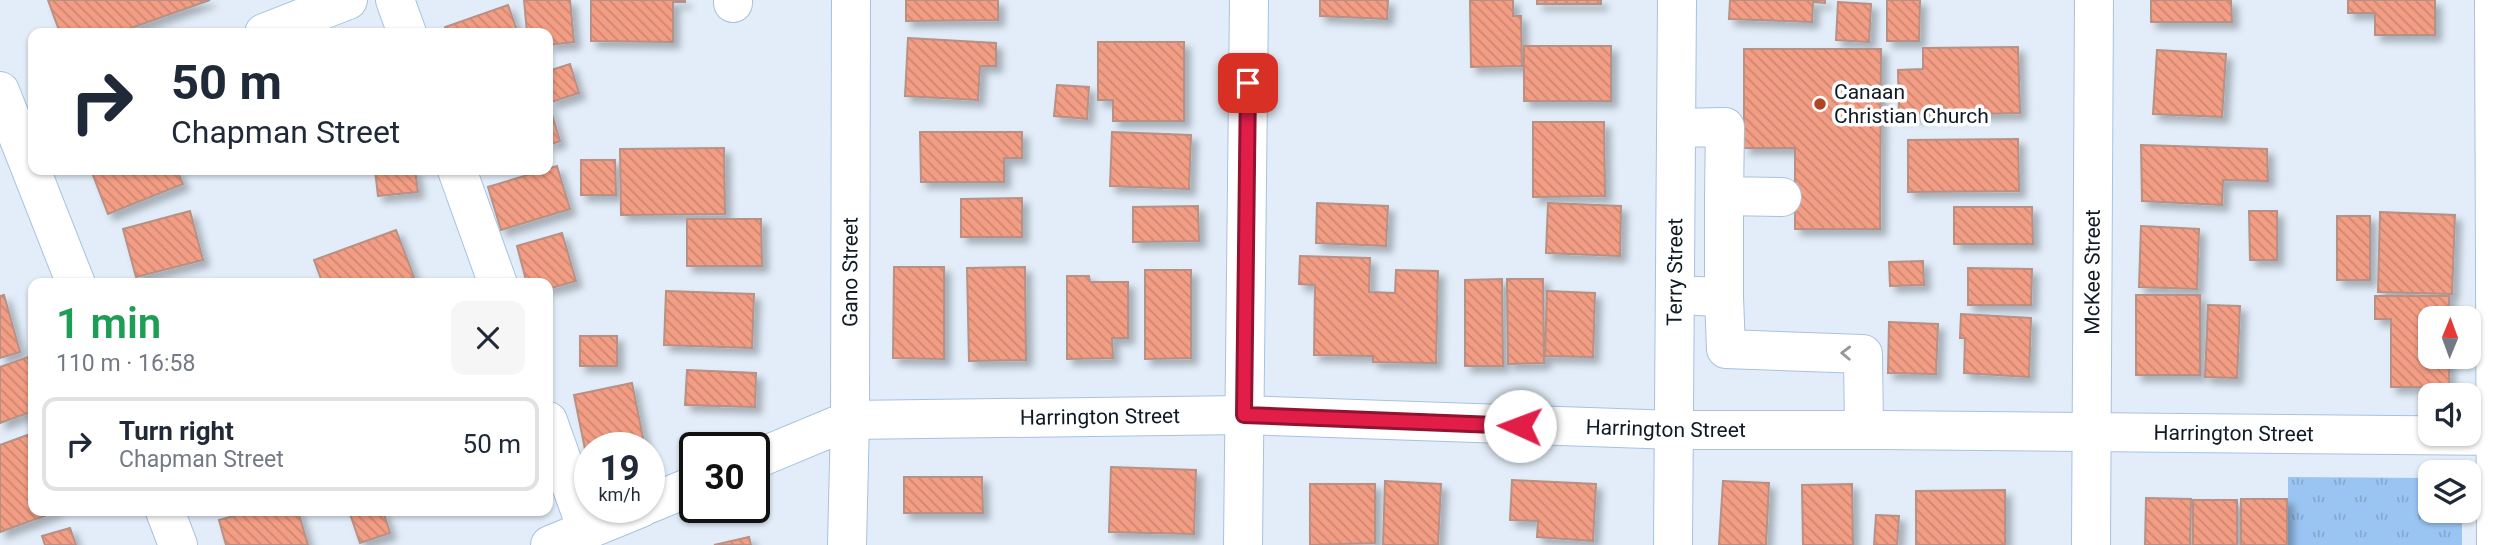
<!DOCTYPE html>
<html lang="en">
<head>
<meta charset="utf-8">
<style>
	body { margin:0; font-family:Roboto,sans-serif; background:#f6f6f7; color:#1f2937; height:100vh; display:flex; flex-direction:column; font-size:26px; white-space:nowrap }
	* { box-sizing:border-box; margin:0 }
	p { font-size:23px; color:#747a83 }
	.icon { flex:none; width:38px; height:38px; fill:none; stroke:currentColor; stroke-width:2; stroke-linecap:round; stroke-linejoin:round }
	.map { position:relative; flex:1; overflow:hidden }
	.sheet { position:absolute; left:28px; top:278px; width:525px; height:238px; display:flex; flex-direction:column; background:#fff; border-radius:14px; box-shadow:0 2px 5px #0004 }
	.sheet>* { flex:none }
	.top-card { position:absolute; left:28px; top:28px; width:525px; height:147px; border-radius:14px; box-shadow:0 2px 5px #0004; background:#fff; color:#1f2937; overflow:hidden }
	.needle { width:46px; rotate:1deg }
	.controls { position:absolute; left:2418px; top:306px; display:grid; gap:14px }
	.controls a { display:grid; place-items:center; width:63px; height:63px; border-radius:14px; background:#fff; box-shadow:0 2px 5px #0004; font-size:35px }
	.speed { position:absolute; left:574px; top:432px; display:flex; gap:14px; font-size:35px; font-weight:700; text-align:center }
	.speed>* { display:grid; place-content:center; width:91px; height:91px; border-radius:50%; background:#fff; box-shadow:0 2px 5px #0004; line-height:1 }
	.speed small { font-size:18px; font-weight:400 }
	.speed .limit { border:4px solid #111; border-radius:10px; background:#fff; color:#111 }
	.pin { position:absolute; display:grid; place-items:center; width:60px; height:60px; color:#fff; margin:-30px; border-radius:14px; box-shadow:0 4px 10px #0006 }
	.me { position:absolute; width:77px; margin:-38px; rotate:272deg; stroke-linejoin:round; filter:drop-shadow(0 0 5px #0008) }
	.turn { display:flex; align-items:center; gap:24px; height:147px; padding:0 28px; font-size:32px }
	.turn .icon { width:91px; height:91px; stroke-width:2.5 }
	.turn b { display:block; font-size:49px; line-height:60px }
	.round { display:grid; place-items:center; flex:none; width:74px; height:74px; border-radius:14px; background:#f6f6f7 }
	.head { display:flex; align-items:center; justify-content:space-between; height:119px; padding:0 28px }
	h1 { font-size:42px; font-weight:600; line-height:52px; color:#1e9e55 }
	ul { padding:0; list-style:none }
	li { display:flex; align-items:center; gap:21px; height:94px; margin:0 14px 10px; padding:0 14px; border:4px solid #e0e1e3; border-radius:14px }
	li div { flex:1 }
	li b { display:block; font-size:26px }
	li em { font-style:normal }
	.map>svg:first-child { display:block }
</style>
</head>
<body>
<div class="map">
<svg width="2503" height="545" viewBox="0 0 2503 545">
	<defs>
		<pattern id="grass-tufts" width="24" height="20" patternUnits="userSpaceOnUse" patternTransform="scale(1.75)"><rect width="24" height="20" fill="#9ac5f2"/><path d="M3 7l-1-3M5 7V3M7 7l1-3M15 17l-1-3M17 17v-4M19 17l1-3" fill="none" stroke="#84a9cf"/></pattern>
		<pattern id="building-back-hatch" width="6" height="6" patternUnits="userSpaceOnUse" patternTransform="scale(1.75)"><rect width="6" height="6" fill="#f29d84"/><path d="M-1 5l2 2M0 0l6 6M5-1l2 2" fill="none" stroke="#ce8772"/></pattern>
		<filter id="shadow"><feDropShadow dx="6" dy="6" stdDeviation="3.5" flood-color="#0004"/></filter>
	</defs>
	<rect width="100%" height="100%" fill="#e2edf9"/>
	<!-- grass -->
	<path fill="url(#grass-tufts)" d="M 2288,477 L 2431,478 L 2431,511 L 2462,511 L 2462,545 L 2288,545 Z"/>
	<!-- building -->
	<path fill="url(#building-back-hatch)" stroke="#b79185" stroke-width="2" filter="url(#shadow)" d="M 48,0 L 210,0 L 117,33 L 60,33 Z
		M 524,0 L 570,0 L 574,42 L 548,45 L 548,33 L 527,33 Z
		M 591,0 L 685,0 L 685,2 L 673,2 L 673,42 L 591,41 Z
		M 906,0 L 998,0 L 998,20 L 906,21 Z
		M 1320,0 L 1388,0 L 1387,19 L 1320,16 Z
		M 1470,0 L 1513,0 L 1513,16 L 1521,16 L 1522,66 L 1471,67 Z
		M 1537,0 L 1601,0 L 1601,4 L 1537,4 Z
		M 1730,0 L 1825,0 L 1825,3 L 1813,2 L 1812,22 L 1729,19 Z
		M 1887,0 L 1920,0 L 1919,41 L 1887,41 Z
		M 2151,0 L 2231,0 L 2232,22 L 2151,22 Z
		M 2348,0 L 2435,0 L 2435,35 L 2375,35 L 2375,13 L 2348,13 Z
		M 1838,2 L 1871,4 L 1869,42 L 1836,40 Z
		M 508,5 L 518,33 L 447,33 L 445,27 Z
		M 908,38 L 996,43 L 996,66 L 980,66 L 978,100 L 905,96 Z
		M 1098,42 L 1184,42 L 1184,121 L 1113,121 L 1113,100 L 1098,100 Z
		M 1524,46 L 1611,46 L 1611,101 L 1524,101 Z
		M 2018,47 L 2020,113 L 1899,116 L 1898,70 L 1923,69 L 1923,48 Z
		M 1744,49 L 1881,49 L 1880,229 L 1795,229 L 1795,148 L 1744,148 Z
		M 2157,50 L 2226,54 L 2222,117 L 2153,114 Z
		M 570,64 L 579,93 L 551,102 L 548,94 L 548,71 Z
		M 1057,85 L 1089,87 L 1087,119 L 1054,116 Z
		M 548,101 L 560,141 L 548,145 Z
		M 1533,122 L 1604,122 L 1605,196 L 1533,197 Z
		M 920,132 L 1022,132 L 1022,158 L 1004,158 L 1004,182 L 921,182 Z
		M 1112,132 L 1191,135 L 1189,189 L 1110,186 Z
		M 2018,139 L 2019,191 L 1908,192 L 1908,140 Z
		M 2141,145 L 2267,149 L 2268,181 L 2223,180 L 2222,205 L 2142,201 Z
		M 724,148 L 725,214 L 621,215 L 620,149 Z
		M 581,160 L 615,160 L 616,195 L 581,195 Z
		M 557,166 L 570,209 L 501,230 L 488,187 Z
		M 91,170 L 177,170 L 183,184 L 108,214 Z
		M 375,170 L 415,170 L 418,192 L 378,196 Z
		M 1022,198 L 1022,237 L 961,237 L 961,199 Z
		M 1317,203 L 1388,206 L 1386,246 L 1316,243 Z
		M 1548,203 L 1621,206 L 1620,256 L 1546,253 Z
		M 1198,206 L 1199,241 L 1133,242 L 1133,207 Z
		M 1954,207 L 2032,207 L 2033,244 L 1954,244 Z
		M 190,211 L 203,260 L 136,277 L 123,229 Z
		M 2249,211 L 2277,211 L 2277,260 L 2250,260 Z
		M 2380,212 L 2455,215 L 2452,294 L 2378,292 Z
		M 2337,216 L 2370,216 L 2370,280 L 2337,280 Z
		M 687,219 L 761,219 L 762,266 L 687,266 Z
		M 2141,226 L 2199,229 L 2197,289 L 2139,287 Z
		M 396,230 L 414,277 L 397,284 L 323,284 L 314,260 Z
		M 562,233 L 576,281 L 548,289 L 548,284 L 527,284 L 517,246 Z
		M 1300,256 L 1370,258 L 1369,292 L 1395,293 L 1396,270 L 1438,271 L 1436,363 L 1373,362 L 1373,356 L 1314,355 L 1315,285 L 1299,284 Z
		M 1923,261 L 1924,285 L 1890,286 L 1889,262 Z
		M 894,267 L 944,267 L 944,359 L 893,358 Z
		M 1025,267 L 1026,360 L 969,361 L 967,268 Z
		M 1968,268 L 2032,269 L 2031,305 L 1968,305 Z
		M 1145,270 L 1191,270 L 1191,358 L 1145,359 Z
		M 1067,276 L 1089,276 L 1090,282 L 1128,282 L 1128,338 L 1112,338 L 1113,358 L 1067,359 Z
		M 1502,279 L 1503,366 L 1465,366 L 1465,280 Z
		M 1507,279 L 1543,279 L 1544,363 L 1508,364 Z
		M 666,291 L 754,294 L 752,348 L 664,345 Z
		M 1547,291 L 1595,293 L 1593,357 L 1545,356 Z
		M 4,295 L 20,352 L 0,358 L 0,296 Z
		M 2136,295 L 2200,295 L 2200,375 L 2136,375 Z
		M 2375,296 L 2449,296 L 2449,318 L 2431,318 L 2431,357 L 2449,357 L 2449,387 L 2391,387 L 2391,319 L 2375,319 Z
		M 2208,305 L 2240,306 L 2237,378 L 2205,377 Z
		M 1961,314 L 2031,318 L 2029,377 L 1964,373 L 1965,338 L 1960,338 Z
		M 1889,322 L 1938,324 L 1936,374 L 1888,373 Z
		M 580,336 L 617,336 L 617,366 L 580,366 Z
		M 28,357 L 33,371 L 33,411 L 0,423 L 0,367 Z
		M 687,370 L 756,373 L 755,407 L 685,405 Z
		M 632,383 L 645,448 L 590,448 L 590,459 L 587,459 L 574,395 Z
		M 33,433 L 33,511 L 58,511 L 0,532 L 0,445 Z
		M 1111,467 L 1196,470 L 1194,534 L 1109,532 Z
		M 904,477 L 982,477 L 983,513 L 904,513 Z
		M 1512,480 L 1596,484 L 1593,541 L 1537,537 L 1538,521 L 1510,520 Z
		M 1385,481 L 1441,484 L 1438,545 L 1383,545 Z
		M 1723,481 L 1769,483 L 1766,545 L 1719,545 Z
		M 1310,484 L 1375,484 L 1375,543 L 1310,545 Z
		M 1852,484 L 1853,545 L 1803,545 L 1802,485 Z
		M 2005,490 L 2005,545 L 1916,545 L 1916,491 Z
		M 2146,498 L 2191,499 L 2190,545 L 2145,545 Z
		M 2241,499 L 2287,499 L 2287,545 L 2241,545 Z
		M 2193,500 L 2237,500 L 2237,545 L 2193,545 Z
		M 252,511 L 298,511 L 308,545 L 226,545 L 219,520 Z
		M 349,511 L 383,511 L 390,533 L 360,543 Z
		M 1876,515 L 1899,516 L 1897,545 L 1874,545 Z
		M 70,528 L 76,545 L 45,545 L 42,536 Z
		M 749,537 L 751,545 L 714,545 Z"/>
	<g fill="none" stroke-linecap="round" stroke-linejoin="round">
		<!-- minor casing -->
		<g stroke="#a7c2de" stroke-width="40">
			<g id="minor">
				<path d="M 395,0 L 407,33"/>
				<path d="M 2494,0 L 2496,545"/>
				<path d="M 733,3 L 733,0"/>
				<path d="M 264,33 L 348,0"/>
				<path d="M 0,91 L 76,284"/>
				<path d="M 1677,128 L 1725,127 L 1724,196 L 1782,197"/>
				<path d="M 457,170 L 498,284"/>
				<path d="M 1697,296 L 1724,297 L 1724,196"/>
				<path d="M 1724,297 L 1726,349 L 1863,354 L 1864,430"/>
				<path d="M 548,421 L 587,530"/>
				<path id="s1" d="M 754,460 L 850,420 L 1244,415 L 1675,430 L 1879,430 L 2503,436"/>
				<path d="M 649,504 L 695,485"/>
				<path d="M 165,511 L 178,545"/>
				<path d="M 550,545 L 641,508"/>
				<path id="s2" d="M 847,545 L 850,420 L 851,0"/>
				<path d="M 1243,545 L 1249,0"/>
				<path id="s3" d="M 1673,545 L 1677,0"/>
				<path id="s4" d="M 2091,545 L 2094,0"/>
			</g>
		</g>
		<!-- minor -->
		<use href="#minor" stroke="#fff" stroke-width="38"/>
	</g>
	<!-- one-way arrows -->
	<defs><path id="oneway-chevron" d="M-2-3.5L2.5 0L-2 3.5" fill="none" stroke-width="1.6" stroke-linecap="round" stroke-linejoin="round" transform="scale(1.75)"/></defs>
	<use stroke="#93989c" href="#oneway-chevron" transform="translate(1846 353) rotate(-178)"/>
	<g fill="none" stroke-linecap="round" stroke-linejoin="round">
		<!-- route casing -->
		<g stroke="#92132f" stroke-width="18">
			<path id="route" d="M 1248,83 L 1244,415 L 1520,426"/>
		</g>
		<!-- route -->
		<use href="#route" stroke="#e11d48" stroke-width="12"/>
	</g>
	<!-- markers -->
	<circle fill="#ae4626" stroke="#fff" stroke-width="2.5" cx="1820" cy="104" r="7"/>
	<g text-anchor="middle" stroke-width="7" stroke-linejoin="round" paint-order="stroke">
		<!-- poi labels -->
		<g font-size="21" fill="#101a24" stroke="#fff" text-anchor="start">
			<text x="1834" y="99">Canaan<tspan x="1834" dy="24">Christian Church</tspan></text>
		</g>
		<!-- street labels -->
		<g font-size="21" fill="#101a24" stroke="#fff">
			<text dy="7" stroke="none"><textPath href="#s2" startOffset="273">Gano Street</textPath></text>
			<text dy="7" stroke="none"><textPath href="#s3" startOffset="273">Terry Street</textPath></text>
			<text dy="7" stroke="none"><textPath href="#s4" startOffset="273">McKee Street</textPath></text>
			<text dy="7" stroke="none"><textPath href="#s1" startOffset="354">Harrington Street</textPath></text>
			<text dy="7" stroke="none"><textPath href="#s1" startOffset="920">Harrington Street</textPath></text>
			<text dy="7" stroke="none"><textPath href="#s1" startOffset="1488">Harrington Street</textPath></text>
		</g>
	</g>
</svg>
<div class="controls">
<a><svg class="needle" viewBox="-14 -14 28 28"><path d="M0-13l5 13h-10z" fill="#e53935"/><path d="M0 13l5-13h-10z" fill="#747a83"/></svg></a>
<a><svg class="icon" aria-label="sound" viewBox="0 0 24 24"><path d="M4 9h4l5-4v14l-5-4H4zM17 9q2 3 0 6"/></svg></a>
<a><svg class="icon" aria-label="layers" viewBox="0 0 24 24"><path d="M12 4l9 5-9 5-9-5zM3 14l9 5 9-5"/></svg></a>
</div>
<div class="speed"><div>19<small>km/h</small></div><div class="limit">30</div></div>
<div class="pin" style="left:1248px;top:83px;background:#d93025"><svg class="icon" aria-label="arrive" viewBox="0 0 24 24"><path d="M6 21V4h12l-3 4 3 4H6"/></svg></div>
<svg class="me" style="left:1520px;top:426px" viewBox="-20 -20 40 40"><circle r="19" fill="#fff"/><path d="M0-13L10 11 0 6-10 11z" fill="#e11d48"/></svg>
<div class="top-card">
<div class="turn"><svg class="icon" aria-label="right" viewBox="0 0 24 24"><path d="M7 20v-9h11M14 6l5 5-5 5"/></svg><div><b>50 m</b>Chapman Street</div></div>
</div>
<section class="sheet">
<div class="head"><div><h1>1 min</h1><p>110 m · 16:58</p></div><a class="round"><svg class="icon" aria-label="close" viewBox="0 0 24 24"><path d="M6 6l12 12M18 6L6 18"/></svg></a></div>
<ul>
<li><svg class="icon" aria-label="right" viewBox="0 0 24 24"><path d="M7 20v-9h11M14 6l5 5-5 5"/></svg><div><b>Turn right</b><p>Chapman Street</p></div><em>50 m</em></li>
</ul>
</section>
</div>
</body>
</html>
